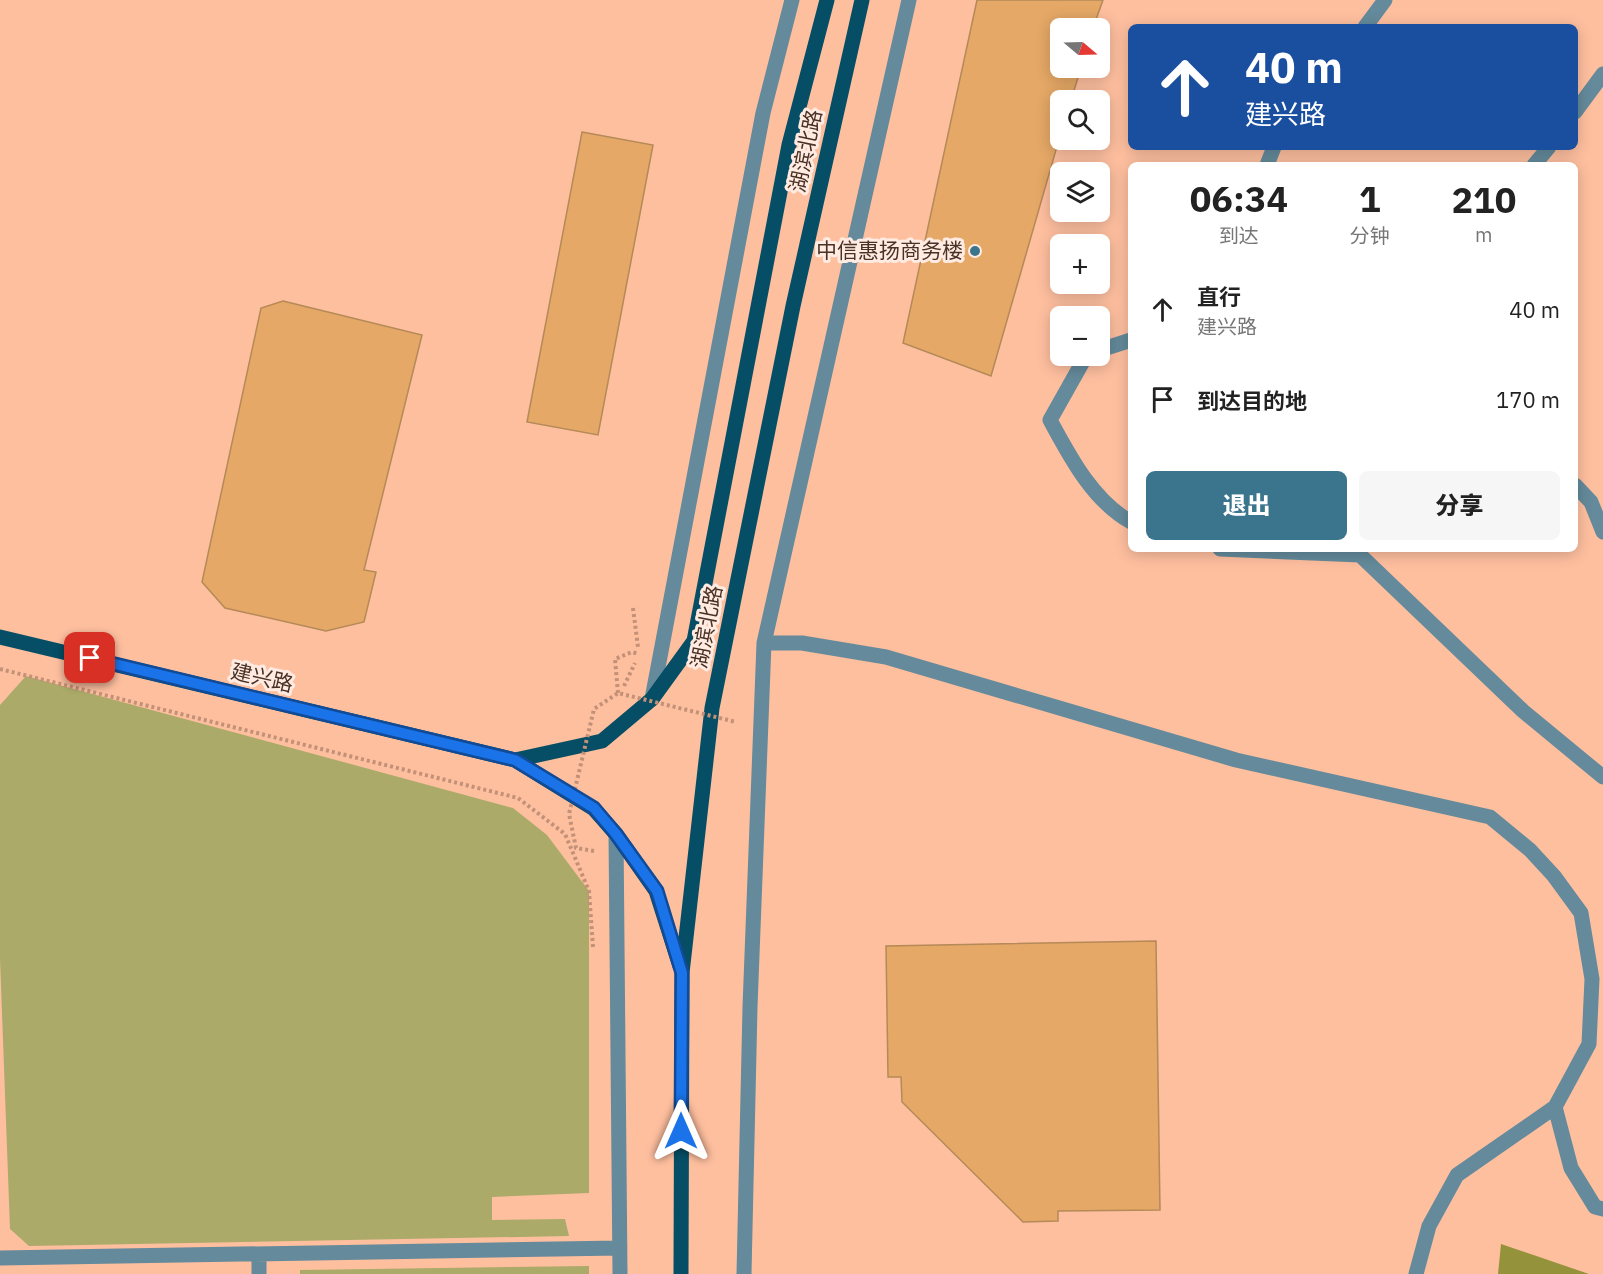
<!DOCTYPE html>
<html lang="zh">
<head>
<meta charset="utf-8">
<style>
	body { margin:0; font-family:"IBM Plex Sans","Noto Sans SC",sans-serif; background:#f6f6f6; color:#222; height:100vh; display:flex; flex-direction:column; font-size:22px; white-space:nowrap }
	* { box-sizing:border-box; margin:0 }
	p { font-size:20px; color:#767676 }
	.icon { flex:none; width:33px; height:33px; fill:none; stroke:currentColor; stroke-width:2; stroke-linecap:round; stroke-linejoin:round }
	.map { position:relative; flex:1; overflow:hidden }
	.side { position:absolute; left:1128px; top:162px; width:450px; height:390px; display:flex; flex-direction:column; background:#fff; border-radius:9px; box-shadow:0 3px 15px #0003 }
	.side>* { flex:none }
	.top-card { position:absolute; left:1128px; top:24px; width:450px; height:126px; border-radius:9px; box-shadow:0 3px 15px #0003; background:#1a4fa0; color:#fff; overflow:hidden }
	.needle { width:39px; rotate:109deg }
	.buttons { position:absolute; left:1050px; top:18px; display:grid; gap:12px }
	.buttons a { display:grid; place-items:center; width:60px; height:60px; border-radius:9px; background:#fff; box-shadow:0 3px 15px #0003; font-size:30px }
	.pin { position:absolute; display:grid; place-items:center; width:51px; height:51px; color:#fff; margin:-26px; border-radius:12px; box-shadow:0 3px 9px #0006 }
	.me { position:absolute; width:66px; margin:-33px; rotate:0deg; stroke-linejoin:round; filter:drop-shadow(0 0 4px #0008) }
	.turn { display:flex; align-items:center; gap:21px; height:126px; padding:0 18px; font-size:27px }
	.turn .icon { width:78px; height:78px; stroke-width:2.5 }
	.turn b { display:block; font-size:42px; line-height:51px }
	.eta { display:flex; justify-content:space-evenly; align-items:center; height:102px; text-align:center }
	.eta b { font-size:36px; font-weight:800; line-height:42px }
	.primary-button { display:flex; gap:12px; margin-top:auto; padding:12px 18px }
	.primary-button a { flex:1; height:69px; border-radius:9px; background:#3a748d; color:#fff; font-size:24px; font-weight:800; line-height:69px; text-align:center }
	.primary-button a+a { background:#f6f6f6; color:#222 }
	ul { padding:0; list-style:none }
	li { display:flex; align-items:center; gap:18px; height:90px; padding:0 18px }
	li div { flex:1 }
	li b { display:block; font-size:22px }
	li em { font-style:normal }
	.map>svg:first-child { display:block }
</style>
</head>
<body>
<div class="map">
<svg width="1603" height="1274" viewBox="0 0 1603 1274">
	<rect width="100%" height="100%" fill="#febf9f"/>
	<!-- green -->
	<path fill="#abaa69" d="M 26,676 L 513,808 L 547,835 L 589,891 L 589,1193 L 492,1197 L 492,1220 L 565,1219 L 569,1236 L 29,1246 L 10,1229 L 0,959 L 0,705 Z
		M 589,1266 L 589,1274 L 300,1274 L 300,1270 Z"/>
	<!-- forest -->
	<path fill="#94923a" d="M 1501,1244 L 1589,1274 L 1498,1274 Z"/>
	<!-- building -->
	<path fill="#e5a866" stroke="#b58958" stroke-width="1.5" d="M 977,0 L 1103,0 L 1093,28 L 1060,28 L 1060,68 L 1081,68 L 1071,100 L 1060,100 L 1060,136 L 991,376 L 903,343 Z
		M 582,132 L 653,145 L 598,435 L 527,422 Z
		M 283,301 L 422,335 L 364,570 L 376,572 L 364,622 L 326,631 L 225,608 L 202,582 L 261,308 Z
		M 1156,941 L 1160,1210 L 1058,1211 L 1058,1221 L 1023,1222 L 902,1102 L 901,1077 L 888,1077 L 886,946 Z"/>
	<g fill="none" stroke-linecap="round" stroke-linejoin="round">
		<!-- path -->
		<path stroke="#c39177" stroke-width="4" stroke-dasharray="3 3" stroke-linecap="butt" d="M 633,608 L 638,647
			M 0,669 L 518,798 L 565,834 L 589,891 L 593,947
			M 624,686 L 635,663
			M 618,693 L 615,659 L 632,652 L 639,654"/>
		<!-- minor -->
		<path stroke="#648a9b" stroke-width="15" d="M 1365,27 L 1385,0
			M 1575,112 L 1603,74
			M 1267,165 L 1274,147
			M 1534,165 L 1549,147
			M 1100,350 L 1131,340
			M 1086,356 L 1050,420 C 1070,457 1093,501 1131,522
			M 1575,485 L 1591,502 L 1603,532
			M 1220,549 L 1360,555 L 1523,711 L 1603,777
			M 764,643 L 802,643 L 886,657 L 1236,760 L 1490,817 L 1530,850 L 1554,876 L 1581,913 L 1592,979 L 1589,1044 L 1555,1107 L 1457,1175 L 1429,1226 L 1416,1274
			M 652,699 L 763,113 L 792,0
			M 616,834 L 620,1274
			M 1555,1107 L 1571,1168 L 1595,1207 L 1603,1209
			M 259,1254 L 259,1274
			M 0,1258 L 620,1248
			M 744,1274 L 750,1007 L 764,643 L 909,0"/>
		<!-- major -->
		<path stroke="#054e65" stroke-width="15" d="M 0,637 L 515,760 L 594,809 L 616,834 L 656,891 L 680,966
			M 515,760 L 602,741 L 652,699 L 694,641 L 789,145 L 827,0
			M 681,1274 L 682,973 L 712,708 L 793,306 L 862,0"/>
		<!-- path-bridge -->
		<path stroke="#c39177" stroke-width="4" stroke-dasharray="3 3" stroke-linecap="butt" d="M 594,851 L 576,848 L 569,814 L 594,709 L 618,693 L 736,722"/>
	</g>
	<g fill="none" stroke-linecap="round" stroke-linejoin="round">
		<!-- route casing -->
		<g stroke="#114b97" stroke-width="15">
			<path id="route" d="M 90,658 L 515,760 L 594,808 L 616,834 L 657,891 L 682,973 L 681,1131"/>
		</g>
		<!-- route -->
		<use href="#route" stroke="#1a73e8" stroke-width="10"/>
	</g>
	<!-- markers -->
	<circle fill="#3a748d" stroke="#ffebe1" stroke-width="2" cx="975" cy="251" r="6"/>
	<g text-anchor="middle" stroke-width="6" stroke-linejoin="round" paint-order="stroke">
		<!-- street labels -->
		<g font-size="21" fill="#4a3125" stroke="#ffebe1">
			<text transform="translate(806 151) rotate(-78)" y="7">湖滨北路</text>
			<text transform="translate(707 627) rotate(-79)" y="7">湖滨北路</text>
			<text transform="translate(262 678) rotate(13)" y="7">建兴路</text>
		</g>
		<!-- poi labels -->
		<g font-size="21" fill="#4a3125" stroke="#ffebe1" text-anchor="end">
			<text x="963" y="258">中信惠扬商务楼</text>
		</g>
	</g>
</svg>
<div class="buttons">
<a><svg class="needle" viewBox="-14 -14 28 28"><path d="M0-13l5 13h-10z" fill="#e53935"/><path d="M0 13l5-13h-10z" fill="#767676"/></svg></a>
<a><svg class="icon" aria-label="search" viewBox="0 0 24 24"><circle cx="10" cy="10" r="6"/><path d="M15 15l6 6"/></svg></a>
<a><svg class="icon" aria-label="layers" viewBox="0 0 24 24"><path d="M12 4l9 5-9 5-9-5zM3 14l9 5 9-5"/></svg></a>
<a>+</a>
<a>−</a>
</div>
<div class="pin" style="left:90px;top:658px;background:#d93025"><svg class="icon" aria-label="arrive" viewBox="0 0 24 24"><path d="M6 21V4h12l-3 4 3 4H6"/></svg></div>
<svg class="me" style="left:681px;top:1131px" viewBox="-20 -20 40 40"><path d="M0-17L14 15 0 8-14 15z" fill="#1a73e8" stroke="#fff" stroke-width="4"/></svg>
<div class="top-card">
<div class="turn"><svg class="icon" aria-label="ahead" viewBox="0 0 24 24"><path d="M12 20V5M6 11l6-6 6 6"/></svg><div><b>40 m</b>建兴路</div></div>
</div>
<section class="side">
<div class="eta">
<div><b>06:34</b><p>到达</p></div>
<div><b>1</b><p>分钟</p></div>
<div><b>210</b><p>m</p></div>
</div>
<ul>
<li><svg class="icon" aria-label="ahead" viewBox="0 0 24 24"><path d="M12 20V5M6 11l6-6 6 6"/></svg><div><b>直行</b><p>建兴路</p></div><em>40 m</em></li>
<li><svg class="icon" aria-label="arrive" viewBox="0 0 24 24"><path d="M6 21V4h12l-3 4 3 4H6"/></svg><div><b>到达目的地</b></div><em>170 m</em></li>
</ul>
<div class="primary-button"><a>退出</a><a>分享</a></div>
</section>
</div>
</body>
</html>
